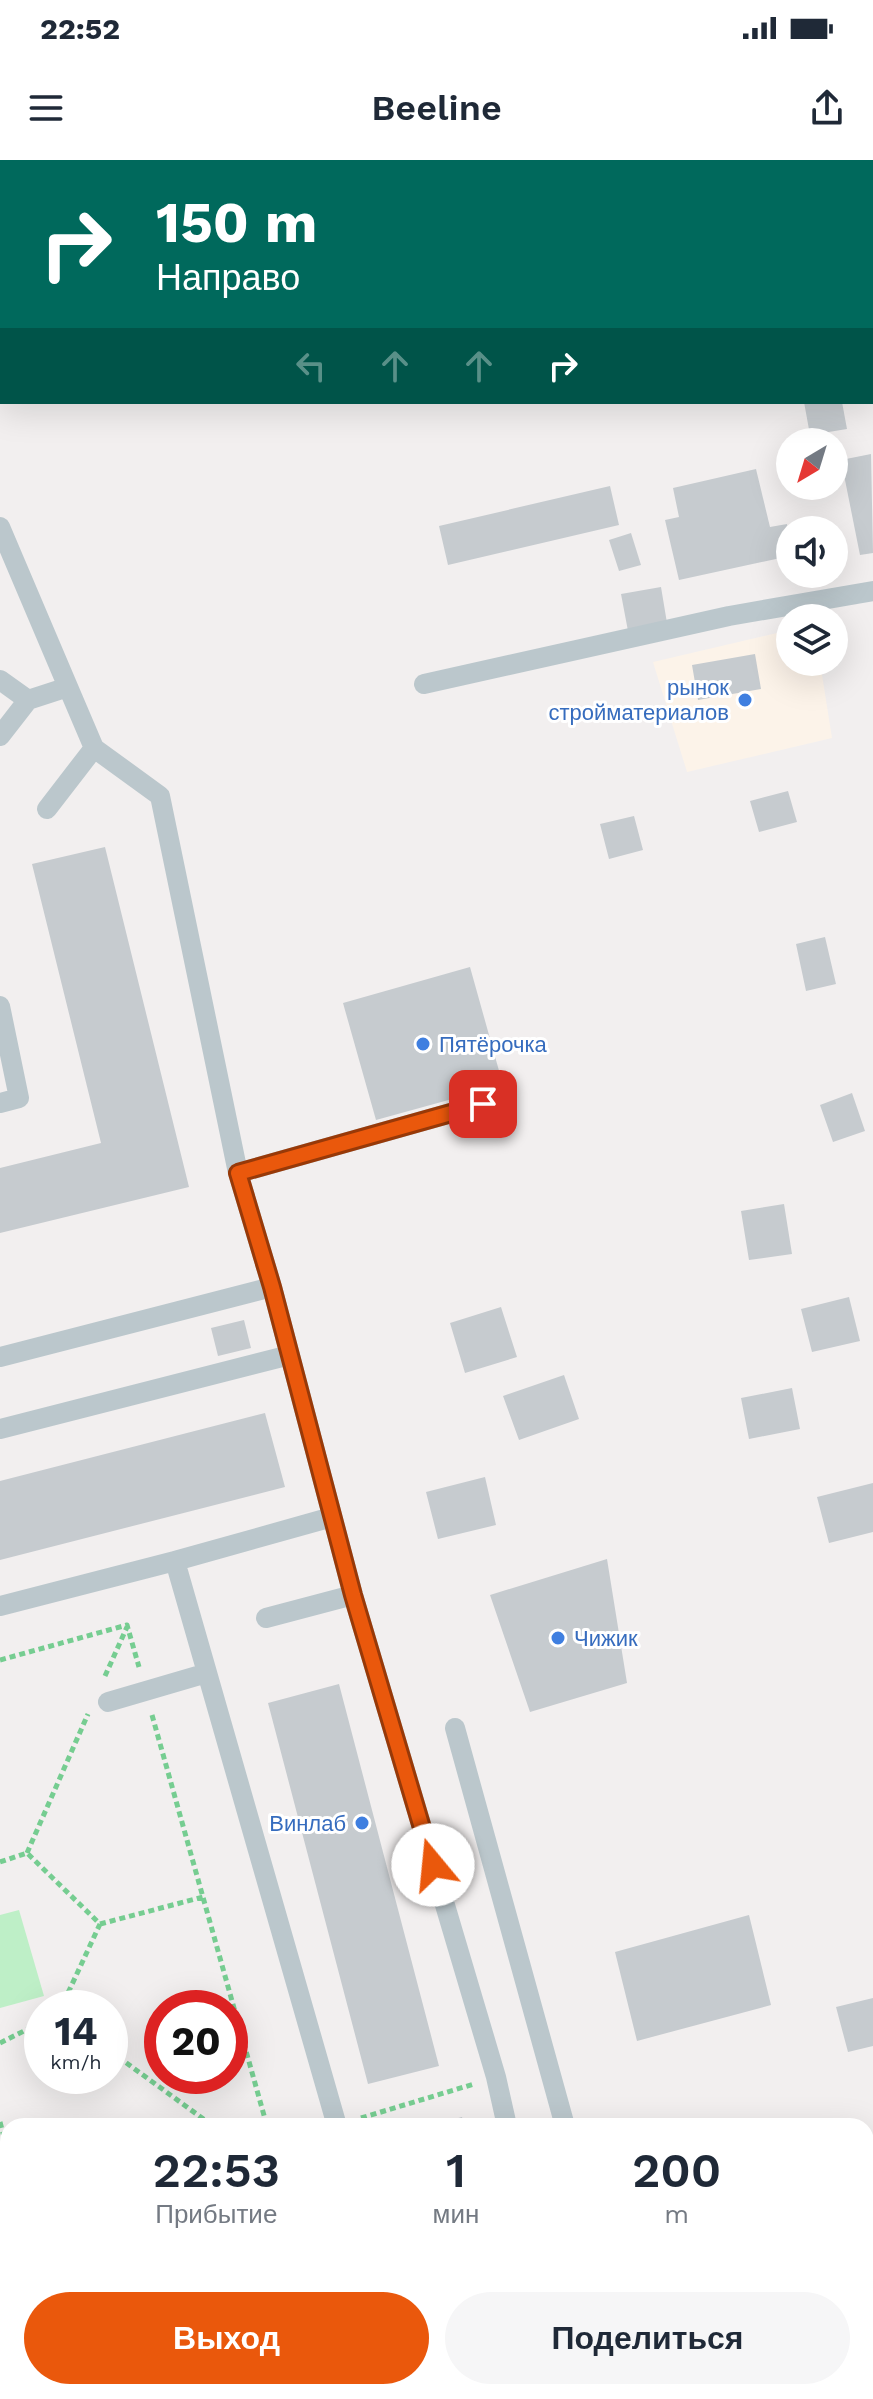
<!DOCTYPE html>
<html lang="ru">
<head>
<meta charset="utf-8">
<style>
	body { margin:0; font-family:"Work Sans",sans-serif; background:#f6f6f7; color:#1f2937; height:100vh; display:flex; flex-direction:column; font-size:30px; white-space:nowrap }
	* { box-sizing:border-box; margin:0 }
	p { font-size:26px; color:#747a83 }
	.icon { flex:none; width:44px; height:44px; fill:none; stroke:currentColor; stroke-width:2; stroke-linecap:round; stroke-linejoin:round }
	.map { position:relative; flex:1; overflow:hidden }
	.side { position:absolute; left:0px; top:1958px; width:874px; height:282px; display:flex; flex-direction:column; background:#fff; border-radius:24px 24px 0 0; box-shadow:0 8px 32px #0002 }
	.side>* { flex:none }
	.guide { position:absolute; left:0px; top:0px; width:874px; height:244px; box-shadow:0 8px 32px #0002; background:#00695c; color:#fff; overflow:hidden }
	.needle { width:52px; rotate:218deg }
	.buttons { position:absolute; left:776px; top:268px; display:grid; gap:16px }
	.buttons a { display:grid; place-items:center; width:72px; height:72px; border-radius:50%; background:#fff; box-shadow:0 8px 32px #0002; font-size:40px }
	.speed { position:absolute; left:24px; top:1830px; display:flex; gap:16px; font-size:40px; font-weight:700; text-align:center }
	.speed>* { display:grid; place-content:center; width:104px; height:104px; border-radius:50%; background:#fff; box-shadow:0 8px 32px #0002; line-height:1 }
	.speed small { font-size:20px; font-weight:400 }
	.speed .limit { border:12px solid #d22; background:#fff; color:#111 }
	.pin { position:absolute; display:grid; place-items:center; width:68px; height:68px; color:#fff; margin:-34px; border-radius:16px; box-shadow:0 4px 12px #0006 }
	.me { position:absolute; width:88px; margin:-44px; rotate:343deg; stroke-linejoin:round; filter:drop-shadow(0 0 6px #0008) }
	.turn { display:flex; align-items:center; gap:28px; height:168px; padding:0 24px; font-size:36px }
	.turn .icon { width:104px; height:104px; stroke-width:2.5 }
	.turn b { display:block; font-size:56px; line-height:68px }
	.lanes { display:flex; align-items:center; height:76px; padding:0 24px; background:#0003; justify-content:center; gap:40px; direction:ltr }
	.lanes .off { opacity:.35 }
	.eta { display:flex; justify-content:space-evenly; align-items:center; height:136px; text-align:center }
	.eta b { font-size:48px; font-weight:600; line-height:56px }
	.action { display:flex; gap:16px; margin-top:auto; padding:16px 24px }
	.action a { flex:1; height:92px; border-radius:48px; background:#ea580c; color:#fff; font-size:32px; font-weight:600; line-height:92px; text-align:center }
	.action a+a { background:#f6f6f7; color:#1f2937 }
	.status { display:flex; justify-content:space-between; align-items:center; height:56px; padding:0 40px; background:#fff; direction:ltr }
	.status svg { height:22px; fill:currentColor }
	header { display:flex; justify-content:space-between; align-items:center; height:104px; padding:0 24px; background:#fff; font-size:36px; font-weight:600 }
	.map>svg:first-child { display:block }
</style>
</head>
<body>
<div class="status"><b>22:52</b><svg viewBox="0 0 49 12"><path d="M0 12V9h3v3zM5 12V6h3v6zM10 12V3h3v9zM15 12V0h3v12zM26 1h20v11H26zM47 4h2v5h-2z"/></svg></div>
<header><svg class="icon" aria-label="menu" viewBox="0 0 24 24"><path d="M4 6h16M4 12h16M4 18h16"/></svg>Beeline<svg class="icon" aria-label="share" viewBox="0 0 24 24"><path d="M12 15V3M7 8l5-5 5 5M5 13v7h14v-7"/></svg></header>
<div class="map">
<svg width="873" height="2239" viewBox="0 0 873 2239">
	<rect width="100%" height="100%" fill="#f2efef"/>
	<!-- commercial -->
	<path fill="#fcf3e9" d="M 790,470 L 790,502 L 820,502 L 832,578 L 687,612 L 653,502 Z"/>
	<!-- green -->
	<path fill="#beefc7" d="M 19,1750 L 44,1836 L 0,1848 L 0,1755 Z"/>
	<!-- building -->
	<path fill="#c6cbcf" d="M 804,242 L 842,242 L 847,269 L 810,275 Z
		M 871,294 L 873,393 L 860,395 L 841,300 Z
		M 756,309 L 770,367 L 787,364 L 790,396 L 679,420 L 665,360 L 679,357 L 673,328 Z
		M 610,326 L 619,365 L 448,405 L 439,366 Z
		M 631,373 L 641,405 L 619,411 L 609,380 Z
		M 661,427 L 667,463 L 628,471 L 621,434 Z
		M 755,494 L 761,529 L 698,540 L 692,505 Z
		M 788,631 L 797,662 L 759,672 L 750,641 Z
		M 634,656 L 643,690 L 609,699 L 600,664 Z
		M 105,687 L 189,1027 L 0,1073 L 0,1008 L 101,983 L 32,704 Z
		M 825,777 L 836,824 L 806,831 L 796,784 Z
		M 470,807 L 503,925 L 376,960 L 343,843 Z
		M 852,933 L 865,971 L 833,982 L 820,945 Z
		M 784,1044 L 792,1094 L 749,1100 L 741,1051 Z
		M 849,1137 L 860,1181 L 812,1192 L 801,1149 Z
		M 501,1147 L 517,1197 L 465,1213 L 450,1163 Z
		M 244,1160 L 251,1188 L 218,1196 L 211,1168 Z
		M 564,1215 L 579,1259 L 519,1280 L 503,1236 Z
		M 792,1228 L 800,1269 L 749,1279 L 741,1238 Z
		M 265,1253 L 285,1327 L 0,1400 L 0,1321 Z
		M 485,1317 L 496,1365 L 438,1379 L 426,1332 Z
		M 873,1323 L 873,1372 L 829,1383 L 817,1337 Z
		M 607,1399 L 627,1523 L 530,1552 L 490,1435 Z
		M 339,1524 L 439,1906 L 368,1924 L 268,1543 Z
		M 749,1755 L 771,1845 L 637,1881 L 615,1792 Z
		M 873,1838 L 873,1886 L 848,1892 L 836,1847 Z
		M 462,1957 L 464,1966 L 434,1966 L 434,1965 Z
		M 35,2232 L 116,2232 L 118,2239 L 37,2239 Z
		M 469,2232 L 538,2232 L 540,2239 L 471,2239 Z"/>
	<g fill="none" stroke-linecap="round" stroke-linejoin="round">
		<!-- path -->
		<path stroke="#76cd91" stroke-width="5" stroke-dasharray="6 4" stroke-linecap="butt" d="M 0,1500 L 127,1465 L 139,1507
			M 105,1516 L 127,1467
			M 152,1555 L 267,1966
			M 27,1693 L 88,1554
			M 0,1702 L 27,1693 L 100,1764 L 61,1848
			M 100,1764 L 203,1737
			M 0,1883 L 42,1862
			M 110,1891 L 213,1966
			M 361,1958 L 474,1924
			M 0,1962 L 8,1992
			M 0,2093 L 8,2091
			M 227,2232 L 228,2239
			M 244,2232 L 262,2239
			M 341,2232 L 343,2239
			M 641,2232 L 643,2239"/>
		<!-- service -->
		<path stroke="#bbc7cc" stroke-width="20" d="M 866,0 L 867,2
			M 872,43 L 873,51
			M 0,367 L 68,527 L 28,540 L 0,576
			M 0,520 L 28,540
			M 424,524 L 729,456 L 873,431
			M 68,527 L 94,588 L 160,636 L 238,1013 L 272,1127 L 353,1435 L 496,1917 L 507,1966
			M 47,649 L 94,588
			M 0,846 L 19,938 L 0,943
			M 238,1013 L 483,944
			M 0,1197 L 272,1127
			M 0,1269 L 290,1195
			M 175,1401 L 332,1357
			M 0,1446 L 175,1401 L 337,1966
			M 266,1458 L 353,1435
			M 108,1542 L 207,1513
			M 455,1568 L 565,1966
			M 866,2047 L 873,2046
			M 0,2138 L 8,2135
			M 866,2152 L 873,2172
			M 170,2232 L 172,2239
			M 414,2232 L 416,2239
			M 569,2232 L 571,2239"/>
	</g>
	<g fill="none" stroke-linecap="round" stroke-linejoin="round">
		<!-- route casing -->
		<g stroke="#983908" stroke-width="20">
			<path id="route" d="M 433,1705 L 353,1435 L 272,1127 L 238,1013 L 483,944"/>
		</g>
		<!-- route -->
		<use href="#route" stroke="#ea580c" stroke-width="14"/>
	</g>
	<!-- markers -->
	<g fill="#3f7fe0" stroke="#fff" stroke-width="3">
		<circle cx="745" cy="540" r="8"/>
		<circle cx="423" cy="884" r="8"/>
		<circle cx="558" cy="1478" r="8"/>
		<circle cx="362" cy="1663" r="8"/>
	</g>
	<g text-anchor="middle" stroke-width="6" stroke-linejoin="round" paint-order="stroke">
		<!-- shop labels -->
		<g font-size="22" fill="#366cbe" stroke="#fff" text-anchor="end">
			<text x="729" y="535">рынок<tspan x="729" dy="25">стройматериалов</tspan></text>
			<text x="439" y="892" text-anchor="start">Пятёрочка</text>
			<text x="574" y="1486" text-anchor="start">Чижик</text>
			<text x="346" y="1671">Винлаб</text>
		</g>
	</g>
</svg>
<div class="buttons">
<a><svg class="needle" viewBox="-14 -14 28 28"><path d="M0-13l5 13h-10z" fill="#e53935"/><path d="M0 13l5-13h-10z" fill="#747a83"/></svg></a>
<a><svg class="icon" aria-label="sound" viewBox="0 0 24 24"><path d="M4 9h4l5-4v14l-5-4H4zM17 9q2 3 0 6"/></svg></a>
<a><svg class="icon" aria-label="layers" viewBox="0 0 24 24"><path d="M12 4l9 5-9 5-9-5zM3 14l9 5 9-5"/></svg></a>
</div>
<div class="speed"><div>14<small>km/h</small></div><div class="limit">20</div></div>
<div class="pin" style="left:483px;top:944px;background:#d93025"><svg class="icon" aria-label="arrive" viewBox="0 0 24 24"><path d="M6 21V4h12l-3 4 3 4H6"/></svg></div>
<svg class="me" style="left:433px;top:1705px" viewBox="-20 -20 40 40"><circle r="19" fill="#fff"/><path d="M0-13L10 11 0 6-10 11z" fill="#ea580c"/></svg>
<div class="guide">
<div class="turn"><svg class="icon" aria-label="right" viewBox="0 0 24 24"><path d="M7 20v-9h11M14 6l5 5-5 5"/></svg><div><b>150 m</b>Направо</div></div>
<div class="lanes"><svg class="icon off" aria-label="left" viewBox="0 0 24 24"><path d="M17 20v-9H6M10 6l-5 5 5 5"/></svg><svg class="icon off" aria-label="ahead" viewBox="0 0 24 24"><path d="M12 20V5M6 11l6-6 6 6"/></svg><svg class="icon off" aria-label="ahead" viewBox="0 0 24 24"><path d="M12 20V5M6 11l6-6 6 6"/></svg><svg class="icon" aria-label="right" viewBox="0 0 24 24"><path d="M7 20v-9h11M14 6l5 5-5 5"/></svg></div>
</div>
<section class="side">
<div class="eta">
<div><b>22:53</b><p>Прибытие</p></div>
<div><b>1</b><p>мин</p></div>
<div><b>200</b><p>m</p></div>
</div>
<div class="action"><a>Выход</a><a>Поделиться</a></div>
</section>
</div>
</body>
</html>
